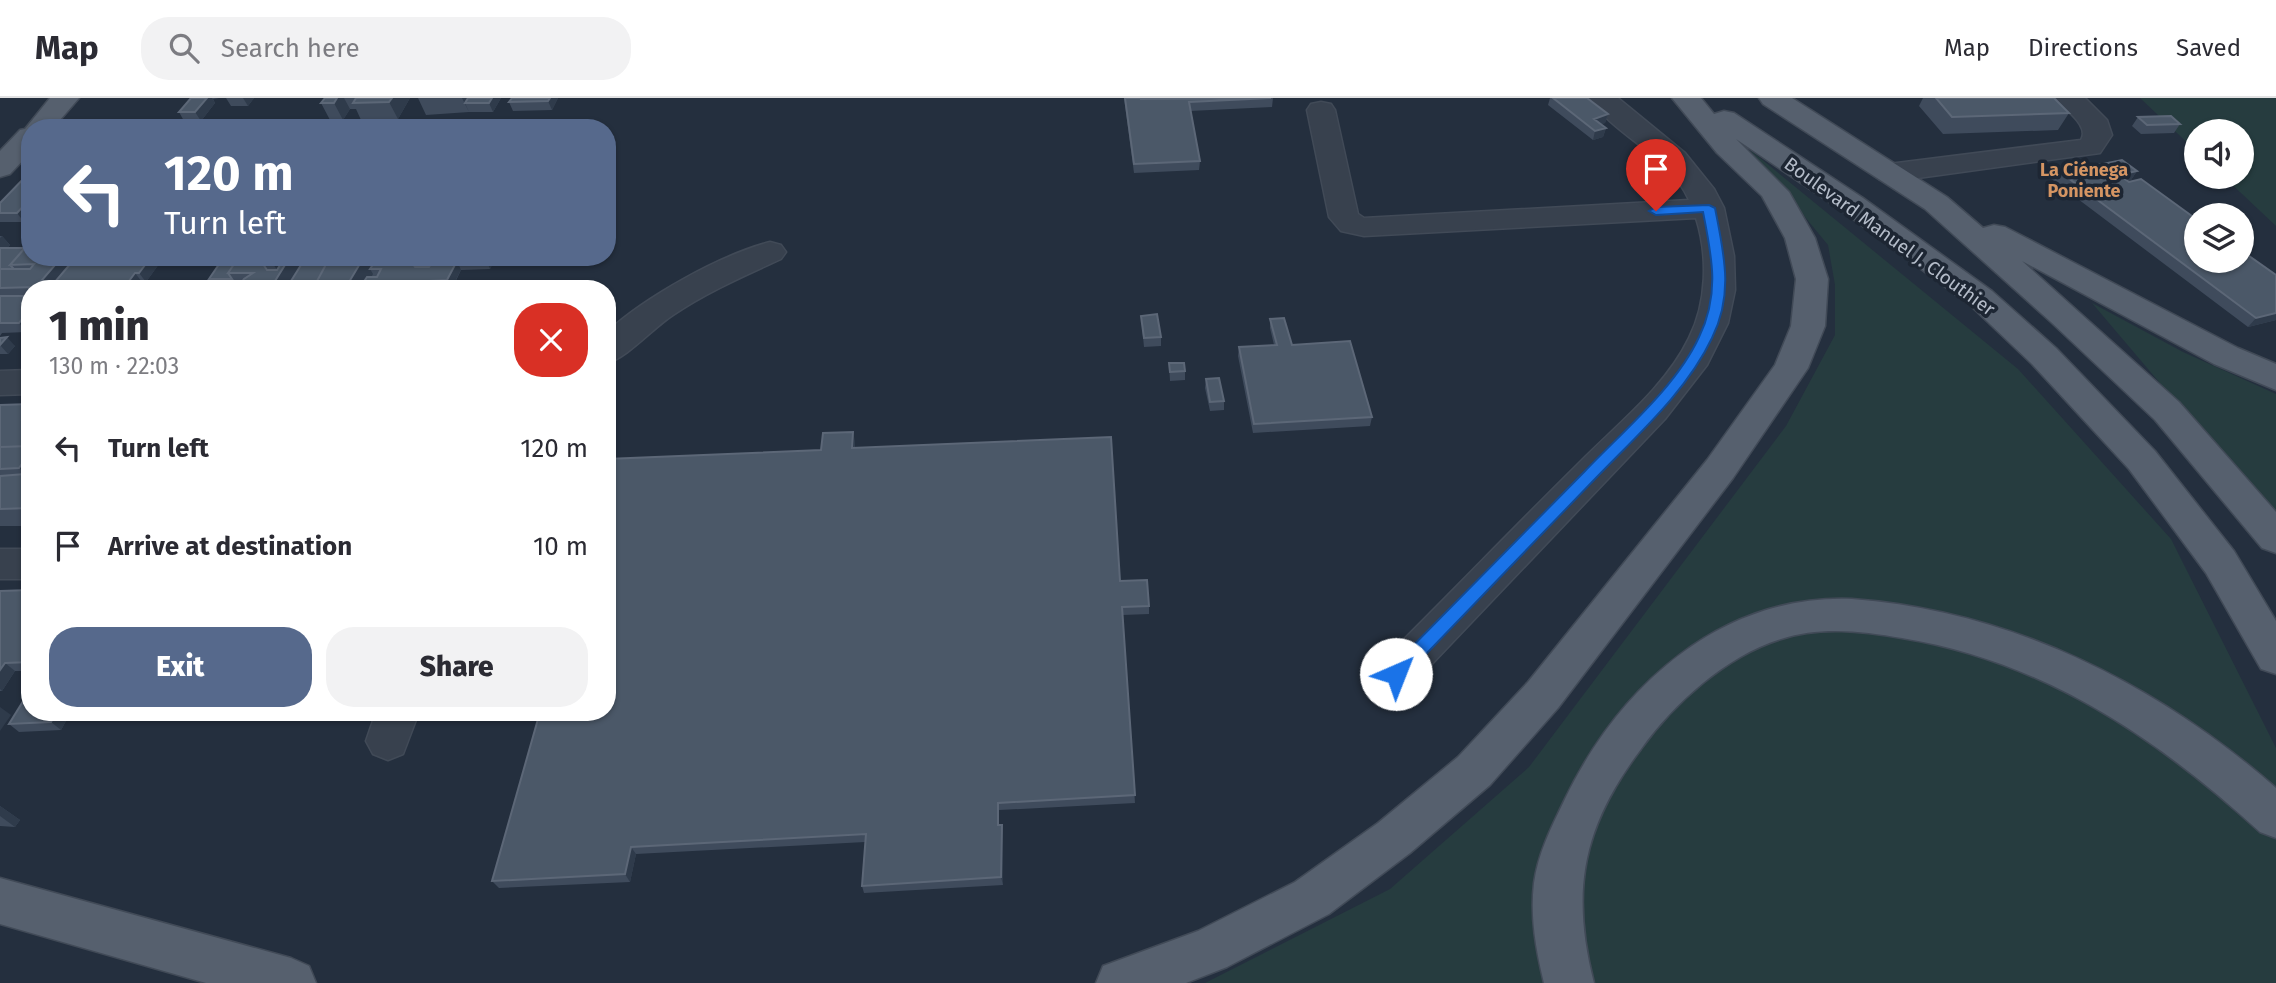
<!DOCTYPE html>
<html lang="en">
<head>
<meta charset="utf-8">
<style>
	body { margin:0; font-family:"Fira Sans",sans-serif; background:#f2f2f3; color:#2b2b33; height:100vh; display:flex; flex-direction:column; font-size:26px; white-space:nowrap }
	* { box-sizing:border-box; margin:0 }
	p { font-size:23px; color:#7c7c81 }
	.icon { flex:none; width:38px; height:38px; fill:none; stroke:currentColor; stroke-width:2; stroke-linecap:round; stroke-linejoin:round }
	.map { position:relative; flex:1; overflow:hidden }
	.side { position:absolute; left:21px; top:182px; width:595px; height:441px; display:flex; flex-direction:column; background:#fff; border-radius:28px; box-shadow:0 2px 5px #0004 }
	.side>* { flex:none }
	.hud { position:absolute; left:21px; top:21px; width:595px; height:147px; border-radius:28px; box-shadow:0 2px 5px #0004; background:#56698c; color:#fff; overflow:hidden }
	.tools { position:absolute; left:2184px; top:21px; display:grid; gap:14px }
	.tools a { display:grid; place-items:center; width:70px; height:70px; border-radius:50%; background:#fff; box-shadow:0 2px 5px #0004; font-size:35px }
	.pin { position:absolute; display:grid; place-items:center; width:60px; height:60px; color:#fff; margin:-72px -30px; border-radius:50% 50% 50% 0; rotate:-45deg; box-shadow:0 0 7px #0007 }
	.pin .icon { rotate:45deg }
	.me { position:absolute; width:77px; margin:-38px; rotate:44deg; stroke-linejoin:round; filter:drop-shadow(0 0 5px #0008) }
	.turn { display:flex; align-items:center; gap:24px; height:147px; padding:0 28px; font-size:32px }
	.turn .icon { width:91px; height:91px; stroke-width:2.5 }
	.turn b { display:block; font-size:49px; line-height:60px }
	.round { display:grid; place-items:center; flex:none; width:74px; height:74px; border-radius:28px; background:#f2f2f3 }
	.head { display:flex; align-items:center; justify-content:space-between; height:119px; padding:0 28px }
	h1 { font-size:42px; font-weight:800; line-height:52px }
	.primary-button { display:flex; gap:14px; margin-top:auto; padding:14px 28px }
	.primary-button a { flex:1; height:80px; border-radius:28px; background:#56698c; color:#fff; font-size:28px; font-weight:800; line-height:80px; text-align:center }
	.primary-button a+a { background:#f2f2f3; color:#2b2b33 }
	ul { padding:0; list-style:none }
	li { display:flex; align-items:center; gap:21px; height:98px; padding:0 28px }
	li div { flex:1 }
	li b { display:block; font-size:26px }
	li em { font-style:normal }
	header { display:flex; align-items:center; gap:42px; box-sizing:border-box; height:98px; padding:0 35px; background:#fff; border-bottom:2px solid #e1e1e2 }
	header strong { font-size:33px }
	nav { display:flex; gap:38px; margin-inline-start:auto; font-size:24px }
	.search { width:490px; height:63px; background:#f2f2f3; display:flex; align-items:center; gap:18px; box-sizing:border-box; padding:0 24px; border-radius:28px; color:#7c7c81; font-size:26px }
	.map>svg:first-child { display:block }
</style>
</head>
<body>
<header>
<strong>Map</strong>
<div class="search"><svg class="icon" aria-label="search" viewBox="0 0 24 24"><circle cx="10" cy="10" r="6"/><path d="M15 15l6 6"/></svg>Search here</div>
<nav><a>Map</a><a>Directions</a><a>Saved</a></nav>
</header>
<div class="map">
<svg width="2276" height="885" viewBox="0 0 2276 885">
	<rect width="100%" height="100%" fill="#242f3e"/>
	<!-- green -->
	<path fill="#263c3f" d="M 2140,0 L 2276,0 L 2276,128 L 2224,79 L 2242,79 L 2242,33 L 2196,33 L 2196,53 Z
		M 1749,51 L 2018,271 L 2171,441 L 2276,650 L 2276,885 L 1205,885 L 1390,791 L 1529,669 L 1786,328 L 1835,237 L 1835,187 L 1828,147 Z
		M 2092,205 L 2183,254 L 2276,296 L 2276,422 Z"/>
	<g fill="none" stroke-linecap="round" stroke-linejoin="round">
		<!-- minor casing -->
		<g stroke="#414a57" stroke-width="3">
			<path id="minor" d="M 1589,0 L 1618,0 L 1685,55 L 1714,91 L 1724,110 L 1734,158 L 1735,192 L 1728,225 L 1707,267 L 1665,321 L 1411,588 L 1396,593 L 1381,588 L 1375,576 L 1381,564 C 1447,499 1511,432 1577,367 C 1615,328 1665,290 1689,240 C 1707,204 1708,158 1696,120 L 1364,138 L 1341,133 L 1329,119 L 1307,12 L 1311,6 L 1321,4 L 1331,6 L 1335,12 L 1358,116 L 1364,120 L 1689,102 C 1669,57 1617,40 1589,0 Z
				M 2056,0 L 2085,0 L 2107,22 L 2112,37 L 2100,55 L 1889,84 L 1879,81 L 1874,75 L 1879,69 L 1889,66 L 2081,42 C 2090,27 2064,12 2056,0 Z
				M 770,144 L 781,147 L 786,154 L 781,161 C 744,178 707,194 673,217 C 653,230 627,260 607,265 L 607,234 C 645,199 720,157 770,144 Z
				M 30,272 L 30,296 L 0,297 L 0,273 Z
				M 0,451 L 30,451 L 30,481 L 0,481 Z
				M 376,614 L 419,614 L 403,656 L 388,662 L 373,656 L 366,643 Z"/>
		</g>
		<!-- major casing -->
		<g stroke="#414a57" stroke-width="3">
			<path id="major" d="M 50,0 L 79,0 L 53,30 L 30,30 L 30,55 L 10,76 L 0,79 L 0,53 L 20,32 L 25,31 Z
				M 1672,0 L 1701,0 L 1714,16 L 1724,13 L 1734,15 L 1863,100 L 1992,193 L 2056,250 L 2155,353 L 2234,453 L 2276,523 L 2276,576 L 2261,571 L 2206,475 L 2129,371 L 2032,266 L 1970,207 L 1841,112 L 1736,41 L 1789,94 L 1815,140 L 1828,181 L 1825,228 L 1808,270 L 1733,380 L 1558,610 L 1490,687 L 1410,755 L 1329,816 L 1227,869 L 1186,885 L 1096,885 L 1103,868 L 1198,833 L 1295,784 L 1378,725 L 1458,659 L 1528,584 L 1707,362 L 1775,267 L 1791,228 L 1796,181 L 1785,140 L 1762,98 L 1717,55 Z
				M 1759,0 L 1792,0 L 1947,99 L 1983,130 L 1994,127 L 2005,129 L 2238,250 L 2276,266 L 2276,292 L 2214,266 L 2022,163 L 2179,304 L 2276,414 L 2276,455 L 2262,450 L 2155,322 L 2051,224 L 1925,111 L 1763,6 Z
				M 1852,501 C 2012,513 2157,586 2276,690 L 2276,740 L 2260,734 C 2156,639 2043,563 1902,540 C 1862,533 1820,528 1781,541 C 1726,558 1674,605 1641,651 C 1583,728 1570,792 1594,885 L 1544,885 C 1536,852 1530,819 1534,785 C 1538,755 1552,728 1565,701 C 1619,589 1720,496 1852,501 Z
				M 0,780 L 291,860 L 309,868 L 316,885 L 206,885 L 0,826 Z"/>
		</g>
		<!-- minor -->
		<use href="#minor" fill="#38414e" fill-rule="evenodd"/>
		<!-- major -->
		<use href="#major" fill="#56606e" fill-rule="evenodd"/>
	</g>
	<!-- wall -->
	<path fill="#3f4b5c" d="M 191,0 L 219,0 L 213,1 L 215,5 L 201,23 L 184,23 L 179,14 Z
		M 226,0 L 254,0 L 248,8 L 231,8 Z
		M 325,0 L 410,0 L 398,21 L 361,22 L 356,11 L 350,11 L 343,22 L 330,22 L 321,5 Z
		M 418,0 L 501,0 L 493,14 L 469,14 L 426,17 Z
		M 558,0 L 552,12 L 513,13 L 509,4 Z
		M 1124,0 L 1273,0 L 1272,9 L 1190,13 L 1200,63 L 1199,72 L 1134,75 Z
		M 1550,0 L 1587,0 L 1608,16 L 1605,25 L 1601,26 L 1606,30 L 1603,39 L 1593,42 L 1548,7 Z
		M 1923,0 L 2054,0 L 2069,15 L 2058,32 L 1943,36 L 1919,8 Z
		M 2138,19 L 2180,26 L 2174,35 L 2141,36 L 2132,28 Z
		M 2056,71 L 2137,73 L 2131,82 L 2127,83 L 2276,177 L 2276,222 L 2248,229 L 2050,80 Z
		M 30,74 L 24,124 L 0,124 L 0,105 Z
		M 0,138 L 2,138 L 10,147 L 7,150 L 90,159 L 86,164 L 164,159 L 146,184 L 142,184 L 137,191 L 30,191 L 30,231 L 27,234 L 2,235 L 0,238 Z
		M 224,159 L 375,159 L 376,162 L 378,159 L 496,159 L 490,171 L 461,172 L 452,191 L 216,190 L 209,181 Z
		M 1141,218 L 1161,239 L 1161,248 L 1144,249 Z
		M 1270,221 L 1292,247 L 1372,319 L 1370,328 L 1253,335 L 1238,258 L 1239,249 L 1274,247 L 1270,230 Z
		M 0,240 L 15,248 L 8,256 L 0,256 Z
		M 1169,265 L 1185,273 L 1185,282 L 1170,283 Z
		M 1206,281 L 1224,303 L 1224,312 L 1210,313 L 1205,290 Z
		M 30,306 L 30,428 L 0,428 L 0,307 Z
		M 855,343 L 855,350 L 1120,483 L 1149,508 L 1149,516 L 1123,517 L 1135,705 L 999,712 L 999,727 L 1002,727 L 1003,735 L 1003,787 L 864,795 L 862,788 L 865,744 L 636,756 L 630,784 L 499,790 L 492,783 L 821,352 Z
		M 30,492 L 30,573 L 15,573 L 2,593 L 0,593 L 0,493 Z
		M 30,592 L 80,614 L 74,623 L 66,623 L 61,632 L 19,634 L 9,626 Z
		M 0,708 L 20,722 L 15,729 L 0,728 Z"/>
	<!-- shaded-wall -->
	<path fill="#2f3b4b" d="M 207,0 L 212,0 L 215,5 L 201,23 L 195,14 Z
		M 243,0 L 254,0 L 248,8 Z
		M 337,0 L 344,0 L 350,11 L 343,22 L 334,5 Z
		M 392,0 L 410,0 L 398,21 L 389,4 Z
		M 462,0 L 473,0 L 465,5 L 469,14 Z
		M 492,0 L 501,0 L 493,14 L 489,5 Z
		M 550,0 L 558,0 L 552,12 L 548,3 Z
		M 1608,16 L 1605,25 L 1591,30 L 1594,21 Z
		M 1606,30 L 1603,39 L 1593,42 L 1595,33 Z
		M 2137,73 L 2131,82 L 2113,86 L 2119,77 Z
		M 30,101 L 30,118 L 24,124 L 17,115 Z
		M 2,138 L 10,147 L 0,158 L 0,140 Z
		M 62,159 L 90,159 L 64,191 L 37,191 L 36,189 Z
		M 151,159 L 164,159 L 146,184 L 139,175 Z
		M 277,159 L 311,159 L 292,191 L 270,191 L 280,176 L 273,166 Z
		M 364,159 L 375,159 L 379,167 L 370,171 L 373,176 L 365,191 L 353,191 L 349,184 Z
		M 426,159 L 433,159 L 439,170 L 434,178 L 424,161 Z
		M 485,159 L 496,159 L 490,171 Z
		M 457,163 L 461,172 L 451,191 L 447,182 Z
		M 135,175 L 142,184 L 137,191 L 123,191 Z
		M 411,184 L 415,191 L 407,191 Z
		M 30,212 L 30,231 L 27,234 L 19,225 Z
		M 2276,215 L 2276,222 L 2248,229 L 2256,220 Z
		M 7,239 L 15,248 L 8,256 L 0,247 Z
		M 30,312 L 30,329 L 23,321 Z
		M 853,334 L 855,343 L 854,359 L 852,350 Z
		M 30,354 L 30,381 L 19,370 Z
		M 5,565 L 15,573 L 2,593 L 0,591 L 0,572 Z
		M 0,609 L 11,617 L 0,633 Z
		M 65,614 L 80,614 L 74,623 Z
		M 56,615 L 66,623 L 61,632 L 51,624 Z
		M 0,708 L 20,722 L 15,729 L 0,718 Z
		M 1002,727 L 1003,735 L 1003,787 L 1001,779 Z
		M 631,749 L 636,756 L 630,784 L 625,776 Z"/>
	<!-- building -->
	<path fill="#4b5868" stroke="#5c6777" stroke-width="2" d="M 191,0 L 207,0 L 195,14 L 179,14 Z
		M 325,0 L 337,0 L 334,5 L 321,5 Z
		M 356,0 L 392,0 L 389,4 L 353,5 Z
		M 468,0 L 492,0 L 489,5 L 465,5 Z
		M 512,0 L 550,0 L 548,3 L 509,4 Z
		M 1125,0 L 1141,0 L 1141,1 L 1271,0 L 1189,4 L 1200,63 L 1134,66 Z
		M 1553,0 L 1587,0 L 1608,16 L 1594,21 L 1606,30 L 1595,33 Z
		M 1936,0 L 2054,0 L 2069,15 L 1952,19 Z
		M 2171,18 L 2180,26 L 2147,27 L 2138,19 Z
		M 2122,62 L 2137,73 L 2119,77 L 2129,84 L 2141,81 L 2196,121 L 2196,163 L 2242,163 L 2242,153 L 2276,177 L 2276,215 L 2256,220 L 2056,71 L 2072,67 L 2078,71 Z
		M 30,74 L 30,101 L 17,115 L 0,115 L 0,105 Z
		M 30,144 L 30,159 L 62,159 L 36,189 L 0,190 L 0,171 L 30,171 L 34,166 L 10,167 Z
		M 0,150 L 25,150 L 10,167 L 14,171 L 0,171 Z
		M 123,159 L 151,159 L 139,175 L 135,175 L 123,191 L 49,191 L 71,165 L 122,162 Z
		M 224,159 L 239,159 L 228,175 L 232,181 L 209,181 Z
		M 239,159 L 242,159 L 245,165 L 264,164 L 263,166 L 267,172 L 277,172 L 285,159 L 290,159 L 270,191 L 231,191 L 237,191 L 244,181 L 253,175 L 228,175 Z
		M 267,159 L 277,159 L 273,166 L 263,166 Z
		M 306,159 L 330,159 L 316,185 L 317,187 L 314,191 L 286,191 Z
		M 330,159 L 364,159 L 349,184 L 316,185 Z
		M 378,159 L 411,159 L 410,161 L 415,169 L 429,169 L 434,161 L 433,159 L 447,159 L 449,163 L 457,163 L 447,182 L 411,184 L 407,191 L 359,191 L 367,179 L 377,179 L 381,171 L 370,171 Z
		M 411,159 L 426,159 L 424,161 L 410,161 Z
		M 0,198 L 30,198 L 30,212 L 19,225 L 0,225 Z
		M 1157,216 L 1161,239 L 1144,240 L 1141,218 Z
		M 1284,220 L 1292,247 L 1350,243 L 1372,319 L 1254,326 L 1239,249 L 1277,247 L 1270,221 Z
		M 7,239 L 0,247 L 0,240 Z
		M 1169,265 L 1184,265 L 1185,273 L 1170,274 Z
		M 1219,280 L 1224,303 L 1210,304 L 1206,281 Z
		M 30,306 L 30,312 L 23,321 L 27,320 L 30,317 L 30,348 L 0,349 L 0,307 Z
		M 853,334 L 852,350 L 1111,339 L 1120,483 L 1147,482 L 1149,508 L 1122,509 L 1135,697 L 998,705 L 998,727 L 1002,727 L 1001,779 L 862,788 L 866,736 L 631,749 L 625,776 L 492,783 L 540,614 L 607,614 L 607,361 L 821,352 L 823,335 Z
		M 30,348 L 30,354 L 19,370 L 0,371 L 0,349 Z
		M 30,369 L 30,410 L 0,411 L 0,378 L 25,376 Z
		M 30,492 L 30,564 L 5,565 L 0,572 L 0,493 Z
		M 30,592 L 30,614 L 65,614 L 56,615 L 51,624 L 9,626 Z"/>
	<!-- route -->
	<path fill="#1a73e8" stroke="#114b97" stroke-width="2" d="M 1709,107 L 1715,110 C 1724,156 1734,196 1712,240 C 1686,295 1635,339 1594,382 C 1530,448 1466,515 1402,581 L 1396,583 L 1390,581 L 1388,576 L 1390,571 C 1455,505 1520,439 1585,373 C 1622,334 1676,289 1699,239 C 1720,196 1712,159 1703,114 L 1656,117 L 1649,113 L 1656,109 Z"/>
	<g text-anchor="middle" stroke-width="7" stroke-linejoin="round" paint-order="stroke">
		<!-- far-neighbourhood labels -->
		<g font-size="18" font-weight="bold" fill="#d59563" stroke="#1d2633">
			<text x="2084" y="78">La Ciénega<tspan x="2084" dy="21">Poniente</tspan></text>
		</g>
		<!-- street labels -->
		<g font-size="19" fill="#b4bcc9" stroke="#1d2633">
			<text transform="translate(1890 138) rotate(36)" y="7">Boulevard Manuel J. Clouthier</text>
		</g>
	</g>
</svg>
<div class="tools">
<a><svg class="icon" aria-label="sound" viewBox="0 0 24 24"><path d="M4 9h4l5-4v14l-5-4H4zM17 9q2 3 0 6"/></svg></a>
<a><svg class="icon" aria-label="layers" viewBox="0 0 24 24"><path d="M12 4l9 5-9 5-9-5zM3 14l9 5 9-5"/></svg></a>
</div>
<div class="pin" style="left:1656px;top:113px;background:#d93025"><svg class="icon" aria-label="arrive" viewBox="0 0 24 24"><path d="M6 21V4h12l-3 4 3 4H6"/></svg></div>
<svg class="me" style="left:1396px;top:576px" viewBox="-20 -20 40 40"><circle r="19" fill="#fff"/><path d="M0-13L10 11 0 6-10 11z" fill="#1a73e8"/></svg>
<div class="hud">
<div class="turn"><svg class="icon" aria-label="left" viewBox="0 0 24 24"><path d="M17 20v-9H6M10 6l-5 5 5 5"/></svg><div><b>120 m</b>Turn left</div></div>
</div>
<section class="side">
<div class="head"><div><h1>1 min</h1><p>130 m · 22:03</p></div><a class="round" style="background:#d93025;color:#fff"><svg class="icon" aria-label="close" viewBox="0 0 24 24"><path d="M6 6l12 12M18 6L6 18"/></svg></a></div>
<ul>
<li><svg class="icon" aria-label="left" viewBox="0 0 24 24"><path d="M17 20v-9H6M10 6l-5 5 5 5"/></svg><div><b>Turn left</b></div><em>120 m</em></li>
<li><svg class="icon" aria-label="arrive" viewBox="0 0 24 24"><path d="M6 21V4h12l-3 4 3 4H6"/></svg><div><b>Arrive at destination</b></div><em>10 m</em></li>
</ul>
<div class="primary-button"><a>Exit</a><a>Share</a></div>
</section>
</div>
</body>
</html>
